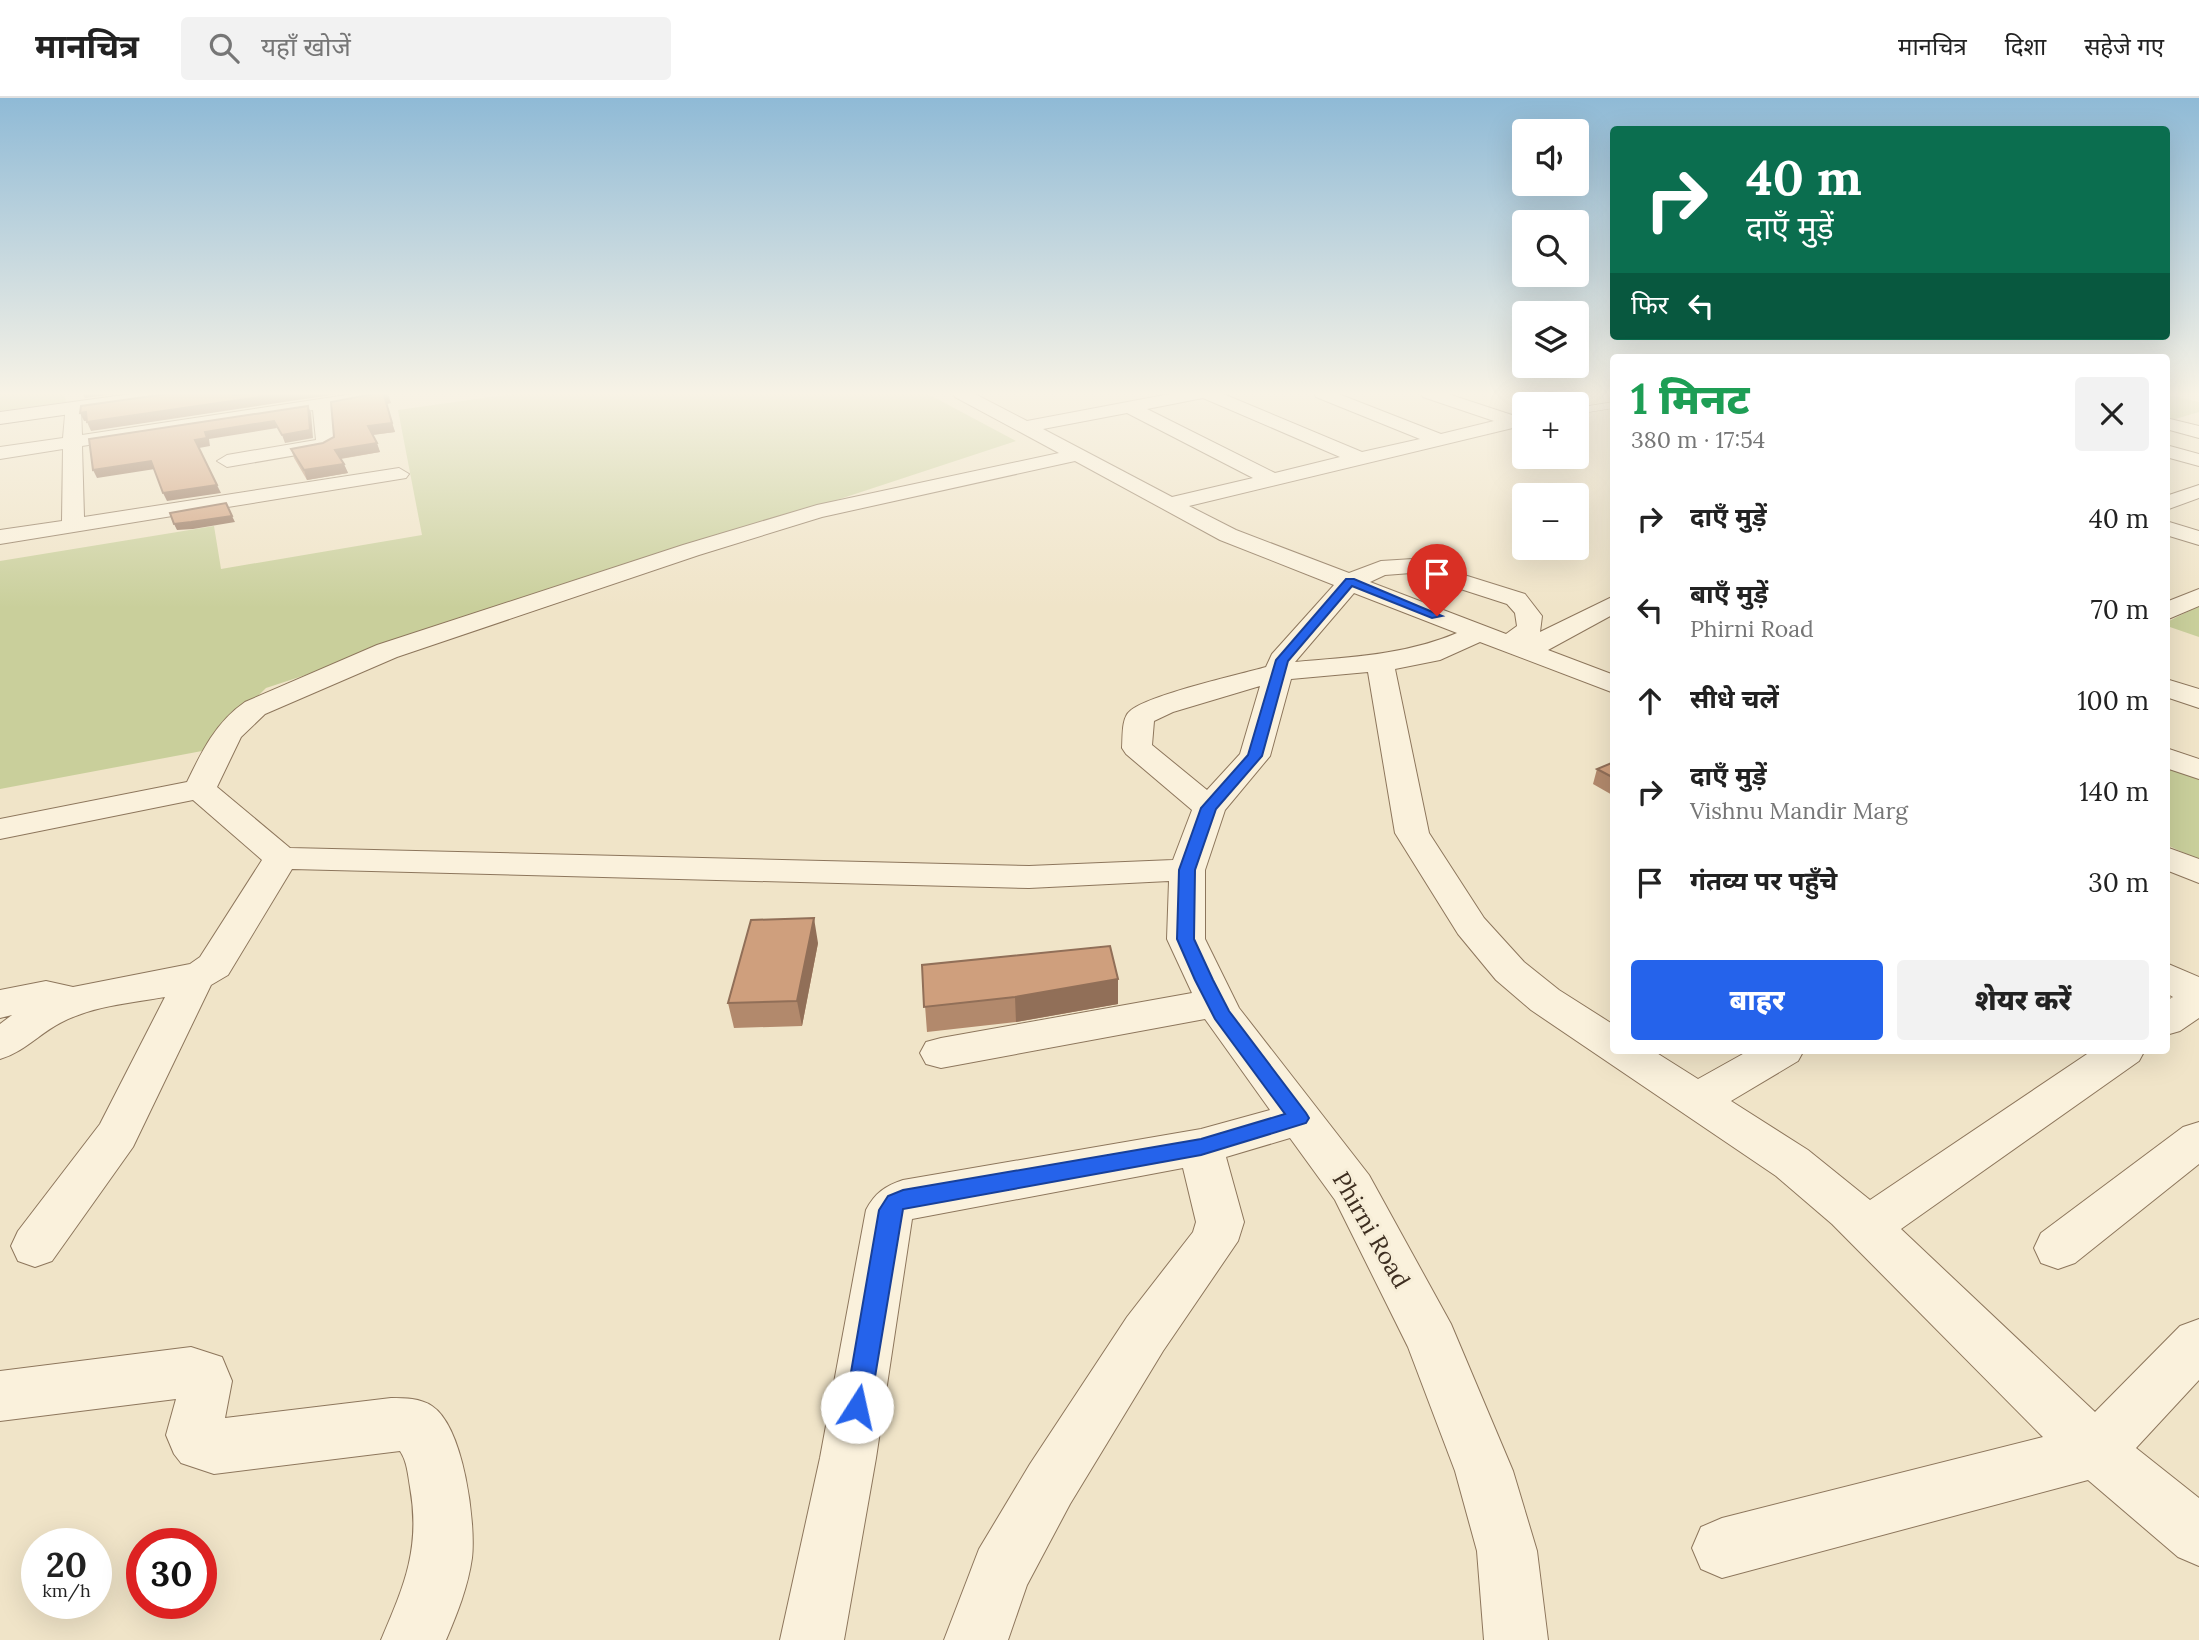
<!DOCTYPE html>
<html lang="hi">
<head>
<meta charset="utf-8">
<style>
	body { margin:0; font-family:Lora,"Noto Sans Devanagari",serif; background:#f2f2f2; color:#222; height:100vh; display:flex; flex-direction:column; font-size:26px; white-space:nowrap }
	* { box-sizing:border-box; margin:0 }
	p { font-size:23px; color:#767676 }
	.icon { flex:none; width:38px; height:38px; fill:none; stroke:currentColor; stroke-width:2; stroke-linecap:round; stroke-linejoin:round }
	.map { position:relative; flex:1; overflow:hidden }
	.sheet { position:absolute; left:1610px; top:256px; width:560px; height:700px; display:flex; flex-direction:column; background:#fff; border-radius:7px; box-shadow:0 7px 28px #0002 }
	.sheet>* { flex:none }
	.banner { position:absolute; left:1610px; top:28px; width:560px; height:214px; border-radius:7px; box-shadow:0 7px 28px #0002; background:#0b6e4f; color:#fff; overflow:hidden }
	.tools { position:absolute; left:1512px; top:21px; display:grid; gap:14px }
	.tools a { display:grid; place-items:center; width:77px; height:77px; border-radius:7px; background:#fff; box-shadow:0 7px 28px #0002; font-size:35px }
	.speed { position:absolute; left:21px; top:1430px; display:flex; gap:14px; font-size:35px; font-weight:700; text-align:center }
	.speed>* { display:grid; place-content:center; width:91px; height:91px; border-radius:50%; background:#fff; box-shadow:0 7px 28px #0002; line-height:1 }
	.speed small { font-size:18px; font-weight:400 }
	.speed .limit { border:10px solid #d22; background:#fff; color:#111 }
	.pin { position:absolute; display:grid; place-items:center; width:60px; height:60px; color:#fff; margin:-72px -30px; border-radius:50% 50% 50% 0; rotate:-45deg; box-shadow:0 0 7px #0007 }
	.pin .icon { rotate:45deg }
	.me { position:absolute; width:77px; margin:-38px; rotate:10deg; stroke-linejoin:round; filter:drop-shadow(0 0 5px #0008) }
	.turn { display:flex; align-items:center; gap:24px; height:147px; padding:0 21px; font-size:32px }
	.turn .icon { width:91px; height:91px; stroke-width:2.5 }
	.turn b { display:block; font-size:49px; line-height:60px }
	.then { display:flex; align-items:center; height:66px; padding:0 21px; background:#0003; gap:14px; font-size:26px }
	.round { display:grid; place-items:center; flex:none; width:74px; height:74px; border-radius:7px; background:#f2f2f2 }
	.overview { display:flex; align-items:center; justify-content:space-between; height:119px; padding:0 21px }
	h1 { font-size:42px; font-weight:800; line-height:52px; color:#1e9e55 }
	.primary-button { display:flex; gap:14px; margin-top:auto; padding:14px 21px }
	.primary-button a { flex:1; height:80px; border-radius:7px; background:#2563eb; color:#fff; font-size:28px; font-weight:800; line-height:80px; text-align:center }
	.primary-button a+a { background:#f2f2f2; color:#222 }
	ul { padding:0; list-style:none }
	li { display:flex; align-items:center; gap:21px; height:91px; padding:0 21px }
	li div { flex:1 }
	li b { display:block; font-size:26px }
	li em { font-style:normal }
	header { display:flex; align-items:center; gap:42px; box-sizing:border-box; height:98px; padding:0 35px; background:#fff; border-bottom:2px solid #e0e0e0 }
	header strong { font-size:33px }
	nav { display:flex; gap:38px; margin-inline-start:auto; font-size:24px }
	.search { width:490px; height:63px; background:#f2f2f2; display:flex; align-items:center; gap:18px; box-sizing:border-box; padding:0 24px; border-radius:7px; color:#767676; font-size:26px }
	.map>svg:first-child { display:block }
</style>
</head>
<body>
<header>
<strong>मानचित्र</strong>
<div class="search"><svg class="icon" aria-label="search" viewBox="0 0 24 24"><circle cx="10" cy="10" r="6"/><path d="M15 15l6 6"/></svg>यहाँ खोजें</div>
<nav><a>मानचित्र</a><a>दिशा</a><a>सहेजे गए</a></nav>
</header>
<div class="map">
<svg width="2199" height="1542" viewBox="0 0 2199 1542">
	<rect width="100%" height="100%" fill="#f0e4c8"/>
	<!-- green -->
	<path fill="#c9cf9b" d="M 0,295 L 64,295 L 66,304 L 0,313 Z
		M 519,295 L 926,295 L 1016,343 L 266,590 L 202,653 L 0,691 L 0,463 L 214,428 L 221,471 L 422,437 L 398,312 Z
		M 2166,296 L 2199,304 L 2199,314 L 2172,322 L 2167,321 Z
		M 2199,508 L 2199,539 L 2167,528 L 2167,524 Z
		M 2167,660 L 2199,673 L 2199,762 L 2167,747 Z"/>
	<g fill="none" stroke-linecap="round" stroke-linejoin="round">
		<!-- lane casing -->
		<g stroke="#8d765c" stroke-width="1">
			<path id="lane" d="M 1614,304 L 1614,310 L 1577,316 L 1577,310 Z"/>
		</g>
		<!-- street casing -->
		<g stroke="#8d765c" stroke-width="2">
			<path id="street" d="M 360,295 L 387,297 L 378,302 L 331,310 L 336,346 L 326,352 L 227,369 L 217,363 L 227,357 L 316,342 L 313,312 L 82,348 L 84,419 L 399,370 L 409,376 L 406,380 L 0,446 L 0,432 L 62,423 L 63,351 L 0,361 L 0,349 L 63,340 L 66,306 L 72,305 L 81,310 L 82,337 Z
				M 953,295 L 973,295 L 1027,323 L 1175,295 L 1221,295 L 1362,354 L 1420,341 L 1316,299 L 1314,295 L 1336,295 L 1441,336 L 1494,323 L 1423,299 L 1421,295 L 1445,295 L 1521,320 L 1523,324 L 1521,328 L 1189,408 L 1236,432 L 1349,475 L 1381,463 L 1413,461 L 1525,496 L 1542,518 L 1540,534 L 1614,498 L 1614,516 L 1548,552 L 1614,577 L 1614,595 L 1480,544 L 1440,562 L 1395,571 L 1429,735 L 1484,820 L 1524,864 L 1559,892 L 1614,927 L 1614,952 L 1652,952 L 1698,981 L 1750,952 L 1804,952 L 1798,963 L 1731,1003 L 1808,1052 L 1870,1102 L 2093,952 L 2145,952 L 2139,963 L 1901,1131 L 2095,1314 L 2180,1228 L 2199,1221 L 2199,1282 L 2136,1350 L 2199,1400 L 2199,1468 L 2178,1459 L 2088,1382 L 1722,1480 L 1701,1471 L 1692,1450 L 1701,1429 L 1722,1420 L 2043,1339 L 1832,1126 L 1776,1078 L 1531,912 L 1496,882 L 1458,836 L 1395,735 L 1368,574 L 1291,581 L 1270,658 L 1225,712 L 1205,772 L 1205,841 L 1239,910 L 1369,1077 L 1451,1226 L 1513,1373 L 1537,1453 L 1548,1542 L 1484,1542 L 1477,1453 L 1455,1373 L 1408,1249 L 1335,1102 L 1290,1040 L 1226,1059 L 1244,1124 L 1238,1143 L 1163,1253 L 1070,1406 L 1027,1487 L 1008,1542 L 944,1542 L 979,1451 L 1030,1366 L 1127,1219 L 1193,1134 L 1196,1124 L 1183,1070 L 912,1121 L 876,1360 L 844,1542 L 780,1542 L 820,1360 L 866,1112 C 875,1095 885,1088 903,1082 L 1201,1031 L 1270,1012 L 1205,921 L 941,970 L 926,966 L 920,955 L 926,944 L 941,940 L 1192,895 L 1167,841 L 1169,783 L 1029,790 L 292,771 L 228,877 L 211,887 L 133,1049 L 52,1163 L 35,1169 L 18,1163 L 11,1148 L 18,1133 L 100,1026 L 165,899 C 130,905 92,908 60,925 C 39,936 24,954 0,961 L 0,926 L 12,917 L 0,920 L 0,892 L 46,883 L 73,889 L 190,866 L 200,859 L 262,762 L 193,702 L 0,741 L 0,721 L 187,684 C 202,653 216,624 245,604 L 377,547 L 683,447 L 817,407 L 1059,355 L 955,299 ZM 1203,300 L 1340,359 L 1275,375 L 1147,311 ZM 1127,315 L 1253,380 L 1172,399 L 1043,331 ZM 1075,363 L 1220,442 L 1334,487 L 1272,556 L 1266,569 C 1238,577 1148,597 1130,613 C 1121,620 1123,640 1122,650 L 1126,656 L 1192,712 L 1173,762 L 1029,768 L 290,750 L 217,689 L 241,639 L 265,616 L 397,559 L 699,457 L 822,419 ZM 1411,475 L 1507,506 L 1515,515 L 1517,528 L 1506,536 L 1370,484 L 1385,477 ZM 1354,495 L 1457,535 C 1405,557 1351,559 1295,564 ZM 1260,588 L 1240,656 L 1207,692 L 1152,647 L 1154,623 L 1173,614 Z
				M 2166,320 L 2199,328 L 2199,340 L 2166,331 Z
				M 2166,347 L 2199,356 L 2199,368 L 2166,359 Z
				M 2199,387 L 2199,400 L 2166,412 L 2166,398 Z
				M 2166,423 L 2199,433 L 2199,447 L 2166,437 Z
				M 2199,491 L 2199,508 L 2166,522 L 2166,504 Z
				M 2166,581 L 2199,591 L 2199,610 L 2166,599 Z
				M 2166,650 L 2199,661 L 2199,681 L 2166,670 Z
				M 2166,749 L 2199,761 L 2199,785 L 2166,772 Z
				M 2166,865 L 2199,879 L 2199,920 L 2180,933 L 2166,937 L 2166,903 L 2173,899 L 2166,895 Z
				M 2199,1024 L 2199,1066 L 2075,1165 L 2058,1171 L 2041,1165 L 2034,1150 L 2041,1135 L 2183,1029 Z
				M 191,1249 L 222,1259 L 232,1283 L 225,1320 L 391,1300 C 405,1300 420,1300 432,1308 C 464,1329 476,1426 472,1460 C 468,1489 457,1516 446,1542 L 381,1542 C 404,1488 421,1450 410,1389 C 408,1377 407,1363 400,1353 L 214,1376 L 181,1365 L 174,1356 L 166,1337 L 176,1301 L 0,1323 L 0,1273 Z"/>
		</g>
		<!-- secondary casing -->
		<g stroke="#6f573f" stroke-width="2">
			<path id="secondary" d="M 138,295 L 186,295 L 176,301 L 0,326 L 0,314 Z"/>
		</g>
		<!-- lane -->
		<use href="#lane" fill="#faf1dc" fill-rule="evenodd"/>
		<!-- street -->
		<use href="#street" fill="#faf1dc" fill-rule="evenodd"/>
		<!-- secondary -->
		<use href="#secondary" fill="#faf1dc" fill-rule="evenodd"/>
	</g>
	<!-- wall -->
	<path fill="#b2896c" d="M 331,304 L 391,305 L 386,306 L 395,334 L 373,337 L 380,354 L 341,361 L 348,375 L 307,382 L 294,360 L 291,351 L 323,345 L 334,339 Z
		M 1614,664 L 1614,698 L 1593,686 L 1597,671 Z
		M 818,845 L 802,928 L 734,930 L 728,905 Z
		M 922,867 L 1118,906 L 1016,924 L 927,934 Z"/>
	<!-- shaded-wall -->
	<path fill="#916f58" d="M 82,295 L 122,295 L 85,300 Z
		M 287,295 L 345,295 L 91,333 L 87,324 Z
		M 388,296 L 391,305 L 386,306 L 395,334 L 371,337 L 368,328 L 384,297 Z
		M 308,308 L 311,315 L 313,340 L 285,345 L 282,337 Z
		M 86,314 L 90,323 L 84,323 L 80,315 Z
		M 274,323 L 277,330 L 209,341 L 210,348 L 199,350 L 195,342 L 205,334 Z
		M 377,345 L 380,354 L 338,361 L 335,352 Z
		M 151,363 L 155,371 L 97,380 L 93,372 Z
		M 344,366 L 348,375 L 307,382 L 304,372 Z
		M 217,387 L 221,395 L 167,403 L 163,395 Z
		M 232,418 L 235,424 L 193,431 L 177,432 L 174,426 Z
		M 814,820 L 818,845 L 802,928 L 797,903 Z
		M 1118,881 L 1118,906 L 1016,924 L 1015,899 Z"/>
	<!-- building -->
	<path fill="#cf9f7d" stroke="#916f58" stroke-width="2" d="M 173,295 L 232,295 L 233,297 L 255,295 L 287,295 L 87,324 L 86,314 L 80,315 L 81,308 Z
		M 378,295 L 387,295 L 388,296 L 384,297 L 392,325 L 368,328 L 377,345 L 335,352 L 344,366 L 304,372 L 291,351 L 323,345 L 334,339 L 331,304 Z
		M 308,308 L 310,332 L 282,337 L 274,323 L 205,334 L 207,340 L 195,342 L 217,387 L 163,395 L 151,363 L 93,372 L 89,341 Z
		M 226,405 L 232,418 L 191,424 L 174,426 L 170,415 Z
		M 1614,664 L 1614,680 L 1597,671 Z
		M 814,820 L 797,903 L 728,905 L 751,822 Z
		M 1110,848 L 1118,881 L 1015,899 L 924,909 L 922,867 Z"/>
	<!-- sky -->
	<linearGradient id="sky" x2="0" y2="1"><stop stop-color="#8fbad6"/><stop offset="0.58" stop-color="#f8f3e6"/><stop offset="1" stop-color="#f8f3e6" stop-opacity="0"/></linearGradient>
	<rect width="2199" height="510" fill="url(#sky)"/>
	<!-- route -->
	<path fill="#2563eb" stroke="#184099" stroke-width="2" d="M 1346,481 L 1354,481 L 1442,518 L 1432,520 L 1352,488 L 1288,563 L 1262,658 L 1216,711 L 1195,772 L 1194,841 L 1213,882 L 1229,913 L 1306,1015 L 1309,1020 L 1306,1025 L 1201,1057 L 903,1111 L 870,1309 L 866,1317 L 857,1321 L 848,1317 L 845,1309 L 879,1112 L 888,1098 L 903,1092 L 1201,1041 L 1285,1016 L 1215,921 L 1195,882 L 1177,841 L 1179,772 L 1201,710 L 1248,657 L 1276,562 Z"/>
	<g text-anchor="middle" stroke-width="6" stroke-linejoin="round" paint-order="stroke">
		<!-- near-street labels -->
		<g font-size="24" fill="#3d2e20" stroke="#f7eed8">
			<text transform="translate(1371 1132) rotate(60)" y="8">Phirni Road</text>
		</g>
	</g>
</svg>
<div class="tools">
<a><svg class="icon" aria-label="sound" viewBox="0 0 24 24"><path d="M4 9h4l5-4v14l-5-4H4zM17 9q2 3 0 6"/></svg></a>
<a><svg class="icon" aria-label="search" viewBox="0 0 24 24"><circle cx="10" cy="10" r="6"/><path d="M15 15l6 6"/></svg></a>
<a><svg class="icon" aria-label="layers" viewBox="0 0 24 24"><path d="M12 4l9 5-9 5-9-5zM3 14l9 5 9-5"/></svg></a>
<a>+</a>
<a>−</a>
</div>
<div class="speed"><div>20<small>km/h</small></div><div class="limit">30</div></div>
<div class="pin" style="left:1437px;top:518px;background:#d93025"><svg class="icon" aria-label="arrive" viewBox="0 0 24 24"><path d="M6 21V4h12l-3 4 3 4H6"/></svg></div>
<svg class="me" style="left:857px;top:1309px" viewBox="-20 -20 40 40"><circle r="19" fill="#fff"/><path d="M0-13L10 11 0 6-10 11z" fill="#2563eb"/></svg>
<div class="banner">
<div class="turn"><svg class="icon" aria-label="right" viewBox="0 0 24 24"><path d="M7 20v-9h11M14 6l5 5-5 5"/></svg><div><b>40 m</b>दाएँ मुड़ें</div></div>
<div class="then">फिर<svg class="icon" aria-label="left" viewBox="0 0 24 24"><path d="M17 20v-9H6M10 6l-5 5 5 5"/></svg></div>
</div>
<section class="sheet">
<div class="overview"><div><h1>1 मिनट</h1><p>380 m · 17:54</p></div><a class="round"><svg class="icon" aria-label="close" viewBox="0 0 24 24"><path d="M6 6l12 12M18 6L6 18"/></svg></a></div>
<ul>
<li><svg class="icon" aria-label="right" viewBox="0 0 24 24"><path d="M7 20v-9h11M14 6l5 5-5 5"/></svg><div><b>दाएँ मुड़ें</b></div><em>40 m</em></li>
<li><svg class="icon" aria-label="left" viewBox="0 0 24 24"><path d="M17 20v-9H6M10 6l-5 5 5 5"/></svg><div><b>बाएँ मुड़ें</b><p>Phirni Road</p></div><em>70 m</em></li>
<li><svg class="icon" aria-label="ahead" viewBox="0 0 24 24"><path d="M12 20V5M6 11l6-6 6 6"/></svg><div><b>सीधे चलें</b></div><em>100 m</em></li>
<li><svg class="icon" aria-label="right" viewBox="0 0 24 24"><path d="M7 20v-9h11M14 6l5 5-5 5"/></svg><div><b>दाएँ मुड़ें</b><p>Vishnu Mandir Marg</p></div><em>140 m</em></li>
<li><svg class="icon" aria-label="arrive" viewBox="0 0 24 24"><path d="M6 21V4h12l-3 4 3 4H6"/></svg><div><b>गंतव्य पर पहुँचे</b></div><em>30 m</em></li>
</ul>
<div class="primary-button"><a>बाहर</a><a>शेयर करें</a></div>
</section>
</div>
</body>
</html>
